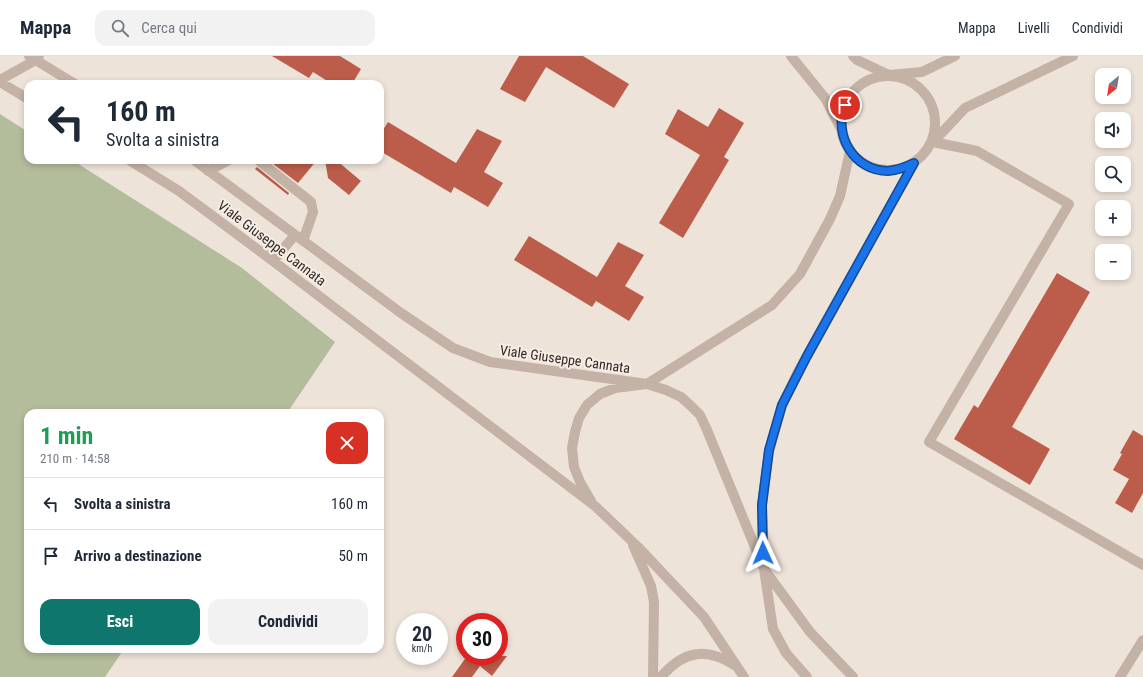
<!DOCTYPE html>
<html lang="it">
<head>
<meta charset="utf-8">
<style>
	body { margin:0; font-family:"Roboto Condensed",sans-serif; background:#f2f2f3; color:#1f2937; height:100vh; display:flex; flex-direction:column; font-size:15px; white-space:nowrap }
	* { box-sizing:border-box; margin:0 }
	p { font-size:13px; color:#747a83 }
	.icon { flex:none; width:22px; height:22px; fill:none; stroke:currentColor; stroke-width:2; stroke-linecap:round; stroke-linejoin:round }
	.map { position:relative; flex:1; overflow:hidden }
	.panel { position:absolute; left:24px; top:353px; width:360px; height:244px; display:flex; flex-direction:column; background:#fff; border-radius:12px; box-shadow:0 2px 6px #0003 }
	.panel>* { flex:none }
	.hud { position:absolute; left:24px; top:24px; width:360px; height:84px; border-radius:12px; box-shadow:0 2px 6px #0003; background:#fff; color:#1f2937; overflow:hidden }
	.needle { width:26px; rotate:210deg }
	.fabs { position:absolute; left:1095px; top:12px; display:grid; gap:8px }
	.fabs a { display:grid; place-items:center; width:36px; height:36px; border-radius:8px; background:#fff; box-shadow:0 2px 6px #0003; font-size:20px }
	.speed { position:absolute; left:396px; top:557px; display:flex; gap:8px; font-size:20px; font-weight:700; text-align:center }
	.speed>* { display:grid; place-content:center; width:52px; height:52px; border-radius:50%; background:#fff; box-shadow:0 2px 6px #0003; line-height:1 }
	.speed small { font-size:10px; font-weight:400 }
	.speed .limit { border:6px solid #d22; background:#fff; color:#111 }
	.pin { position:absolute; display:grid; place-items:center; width:34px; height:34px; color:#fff; margin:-17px; border:2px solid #fff; border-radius:50%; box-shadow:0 1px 4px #0007 }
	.me { position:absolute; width:44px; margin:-22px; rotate:359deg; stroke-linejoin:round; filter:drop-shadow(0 0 3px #0008) }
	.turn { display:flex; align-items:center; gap:14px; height:84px; padding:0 16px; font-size:18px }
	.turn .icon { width:52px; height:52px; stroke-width:2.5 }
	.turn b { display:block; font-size:28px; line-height:34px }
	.round { display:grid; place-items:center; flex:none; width:42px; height:42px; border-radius:12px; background:#f2f2f3 }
	.headline { display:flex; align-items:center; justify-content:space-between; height:68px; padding:0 16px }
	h1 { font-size:24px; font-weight:700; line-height:30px; color:#1e9e55 }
	.cta { display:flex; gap:8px; margin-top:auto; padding:8px 16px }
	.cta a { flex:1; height:46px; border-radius:12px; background:#0f766e; color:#fff; font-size:16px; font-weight:700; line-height:46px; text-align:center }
	.cta a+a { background:#f2f2f3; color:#1f2937 }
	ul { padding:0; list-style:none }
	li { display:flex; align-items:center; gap:12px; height:52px; padding:0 16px; border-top:1px solid #e0e1e3 }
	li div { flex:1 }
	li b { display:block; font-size:15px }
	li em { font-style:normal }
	header { display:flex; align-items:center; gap:24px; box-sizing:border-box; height:56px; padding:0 20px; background:#fff; border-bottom:1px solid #e0e1e3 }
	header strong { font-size:19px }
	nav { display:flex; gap:22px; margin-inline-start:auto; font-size:14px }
	.search { width:280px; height:36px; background:#f2f2f3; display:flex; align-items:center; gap:10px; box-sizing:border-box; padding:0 14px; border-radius:12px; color:#747a83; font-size:15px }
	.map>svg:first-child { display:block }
</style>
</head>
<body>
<header>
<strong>Mappa</strong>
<div class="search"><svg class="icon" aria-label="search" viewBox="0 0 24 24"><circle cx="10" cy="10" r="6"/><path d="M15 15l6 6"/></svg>Cerca qui</div>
<nav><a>Mappa</a><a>Livelli</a><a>Condividi</a></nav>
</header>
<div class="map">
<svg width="1143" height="621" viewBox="0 0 1143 621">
	<rect width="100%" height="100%" fill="#eee3d9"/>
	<!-- green -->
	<path fill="#b3bc9b" d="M 0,58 L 28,76 L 28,104 L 72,104 L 242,212 L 335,286 L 287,357 L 28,357 L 28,593 L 124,593 L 105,621 L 0,621 Z"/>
	<!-- building -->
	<path fill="#bb5d4a" d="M 272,0 L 340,0 L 361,13 L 352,28 L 332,28 L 313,16 L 309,22 Z
		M 519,0 L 583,0 L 629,28 L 614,52 L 546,11 L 525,46 L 500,33 Z
		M 719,52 L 744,67 L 724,101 L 729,104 L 683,182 L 659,167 L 700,99 L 665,78 L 678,53 L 708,71 Z
		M 388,66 L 456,107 L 477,73 L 502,85 L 484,116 L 503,127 L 488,151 L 454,131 L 451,137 L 380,95 L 380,79 Z
		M 268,104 L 317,104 L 298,127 Z
		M 325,104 L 336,104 L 361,125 L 349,139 L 328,122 Z
		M 257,111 L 289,137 L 288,139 L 255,113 Z
		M 529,180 L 597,221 L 618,186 L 644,199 L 625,230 L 644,241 L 629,265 L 596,245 L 592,251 L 514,204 Z
		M 1057,217 L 1090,236 L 1012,371 L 1050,393 L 1030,429 L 954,383 L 974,349 L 978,352 Z
		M 1133,374 L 1143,380 L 1143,437 L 1132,457 L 1115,447 L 1129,423 L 1113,414 L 1122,398 L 1120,397 Z
		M 467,600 L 507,600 L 492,620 L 480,610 L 472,621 L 452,621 Z"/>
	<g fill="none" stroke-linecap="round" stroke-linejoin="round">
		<!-- minor -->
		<path stroke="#c5b2a6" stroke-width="10" d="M 29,0 L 75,28
			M 791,0 L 825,42 L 841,73
			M 853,0 L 857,4 L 889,19 L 922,16 L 955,0
			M841 67a47 47 0 1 1 94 0a47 47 0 1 1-94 0Z
			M 0,24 L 36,4 L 39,0
			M 0,26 L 28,43
			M 933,86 L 977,95 L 1069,148 L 929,386 L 1143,509
			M 933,86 L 965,52 L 1073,0
			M 129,104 L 179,135 L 273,205 L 595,450 L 638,491 L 704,561 L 744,621
			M 194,104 L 401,257 L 453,292 L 490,306 L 647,328 L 666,334 L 681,341 L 691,350 L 700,359 L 707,374 L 764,513 L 773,573 L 786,597 L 807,621
			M 258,104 L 311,146 L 313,156 L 303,185
			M 208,115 L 229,104
			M 273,205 L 295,179
			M 591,445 L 580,426 L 574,411 L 572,392 L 575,376 L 579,362 L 587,349 L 600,338 L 615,332 L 647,328 L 772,249 L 800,218 L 830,163 L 840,140 L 850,95
			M 633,489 L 651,530 L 654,546 L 653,621
			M 661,621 C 684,594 706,591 736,610
			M 853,621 L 810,576 L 764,513 L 762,449 L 769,395 L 782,349 L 799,314 L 914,107
			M 1120,621 L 1143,584"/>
	</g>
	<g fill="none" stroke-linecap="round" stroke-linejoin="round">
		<!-- route casing -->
		<g stroke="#114b97" stroke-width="10">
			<path id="route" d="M 763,497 L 762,449 L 769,394 L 782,349 L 807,300 L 914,107 C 906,111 898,114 888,115 C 854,115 833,79 845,49"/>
		</g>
		<!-- route -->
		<use href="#route" stroke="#1a73e8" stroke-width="7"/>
	</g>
	<g text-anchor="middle" stroke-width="4" stroke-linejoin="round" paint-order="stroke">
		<!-- street labels -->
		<g font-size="14" fill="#322926" stroke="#f7ede5">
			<text transform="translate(272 187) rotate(37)" y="5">Viale Giuseppe Cannata</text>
			<text transform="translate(565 303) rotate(8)" y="5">Viale Giuseppe Cannata</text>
		</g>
	</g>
</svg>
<div class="fabs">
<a><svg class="needle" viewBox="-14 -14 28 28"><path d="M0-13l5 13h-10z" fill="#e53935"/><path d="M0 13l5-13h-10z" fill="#747a83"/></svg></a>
<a><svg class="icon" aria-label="sound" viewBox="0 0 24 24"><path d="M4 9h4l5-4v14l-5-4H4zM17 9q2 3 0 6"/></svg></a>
<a><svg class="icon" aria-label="search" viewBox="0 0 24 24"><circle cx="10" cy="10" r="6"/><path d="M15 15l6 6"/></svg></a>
<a>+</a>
<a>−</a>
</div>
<div class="speed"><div>20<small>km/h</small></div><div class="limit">30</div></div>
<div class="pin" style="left:845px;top:49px;background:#d93025"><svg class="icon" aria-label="arrive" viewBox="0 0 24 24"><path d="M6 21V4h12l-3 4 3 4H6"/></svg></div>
<svg class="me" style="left:763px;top:497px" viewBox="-20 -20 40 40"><path d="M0-17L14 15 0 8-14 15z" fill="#1a73e8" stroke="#fff" stroke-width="4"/></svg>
<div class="hud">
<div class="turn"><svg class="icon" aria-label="left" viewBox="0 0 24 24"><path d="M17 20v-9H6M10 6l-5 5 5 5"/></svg><div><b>160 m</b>Svolta a sinistra</div></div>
</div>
<section class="panel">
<div class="headline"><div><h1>1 min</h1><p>210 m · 14:58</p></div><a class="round" style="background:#d93025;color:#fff"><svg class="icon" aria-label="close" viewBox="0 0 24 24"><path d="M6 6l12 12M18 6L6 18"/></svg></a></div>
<ul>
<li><svg class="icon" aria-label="left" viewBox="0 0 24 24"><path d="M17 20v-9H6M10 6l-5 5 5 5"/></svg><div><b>Svolta a sinistra</b></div><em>160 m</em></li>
<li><svg class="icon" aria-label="arrive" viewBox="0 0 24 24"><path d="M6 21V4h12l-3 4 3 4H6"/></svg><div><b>Arrivo a destinazione</b></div><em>50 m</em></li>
</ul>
<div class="cta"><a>Esci</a><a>Condividi</a></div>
</section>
</div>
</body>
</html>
